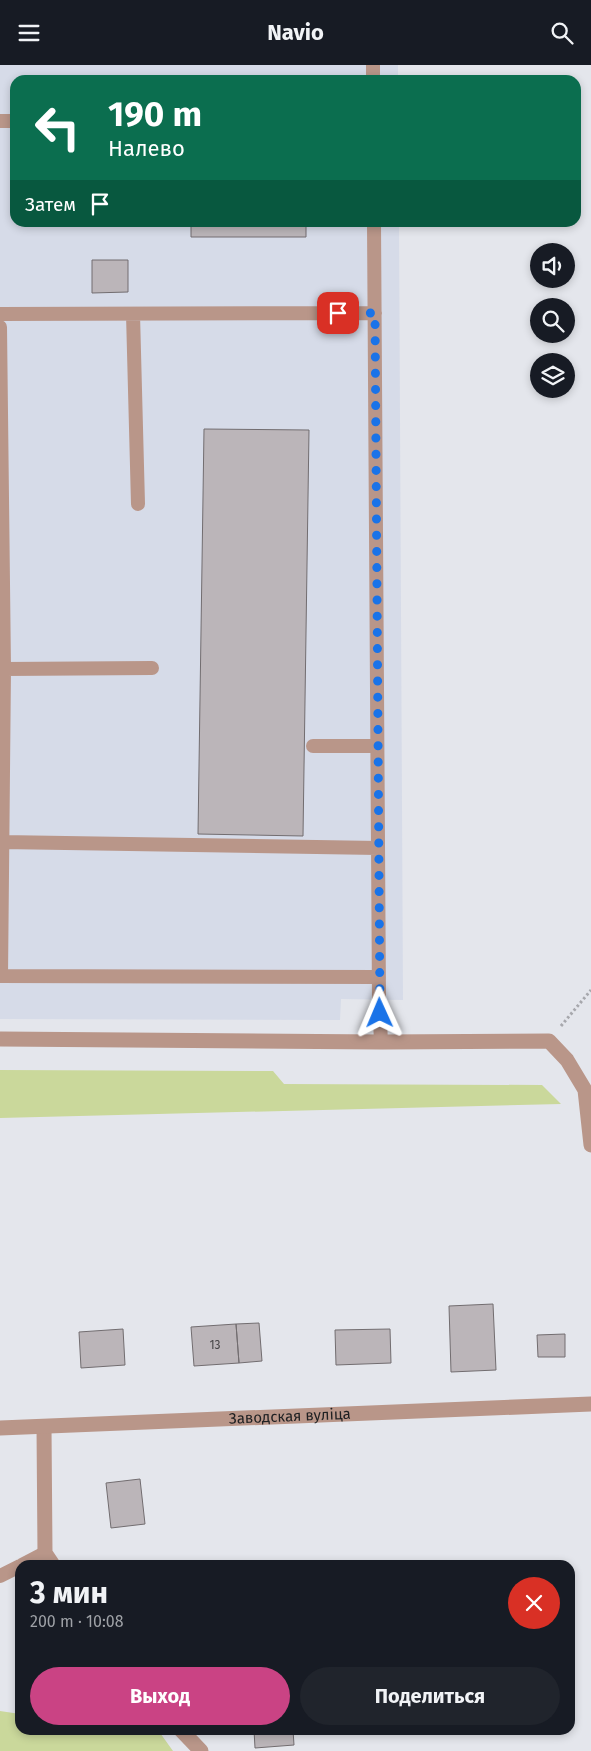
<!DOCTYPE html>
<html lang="ru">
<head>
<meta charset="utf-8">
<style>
	body { margin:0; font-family:"Fira Sans",sans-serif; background:#20242c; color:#f1f3f6; height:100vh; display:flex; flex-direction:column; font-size:19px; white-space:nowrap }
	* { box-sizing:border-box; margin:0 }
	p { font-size:16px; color:#9ea1a6 }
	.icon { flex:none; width:28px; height:28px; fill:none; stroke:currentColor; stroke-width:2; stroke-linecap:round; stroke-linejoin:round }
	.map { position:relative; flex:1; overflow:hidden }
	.panel { position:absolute; left:15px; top:1495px; width:560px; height:175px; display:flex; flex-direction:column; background:#171b24; border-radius:15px; box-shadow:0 2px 8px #0003 }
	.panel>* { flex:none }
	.guide { position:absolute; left:10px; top:10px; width:571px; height:152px; border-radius:15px; box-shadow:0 2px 8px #0003; background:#0b6e4f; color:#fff; overflow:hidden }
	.buttons { position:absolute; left:530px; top:178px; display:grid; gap:10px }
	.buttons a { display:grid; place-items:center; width:45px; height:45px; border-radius:50%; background:#171b24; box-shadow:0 2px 8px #0003; font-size:25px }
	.pin { position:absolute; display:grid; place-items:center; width:42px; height:42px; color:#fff; margin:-21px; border-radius:10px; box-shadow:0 2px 8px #0006 }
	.me { position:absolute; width:55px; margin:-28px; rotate:359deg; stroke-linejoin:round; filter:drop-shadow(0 0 4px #0008) }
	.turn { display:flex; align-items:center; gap:18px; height:105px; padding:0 15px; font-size:22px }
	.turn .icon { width:65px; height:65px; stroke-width:2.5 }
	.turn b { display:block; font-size:35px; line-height:42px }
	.then { display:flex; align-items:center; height:48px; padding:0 15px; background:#0003; gap:10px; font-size:19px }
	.round { display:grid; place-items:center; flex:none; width:52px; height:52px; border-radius:26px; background:#20242c }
	.head { display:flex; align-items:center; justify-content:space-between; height:85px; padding:0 15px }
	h1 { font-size:30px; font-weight:700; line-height:38px }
	.primary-button { display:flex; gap:10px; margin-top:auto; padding:10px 15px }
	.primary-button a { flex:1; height:58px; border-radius:30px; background:#ca4384; color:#fff; font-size:20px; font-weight:700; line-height:58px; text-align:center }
	.primary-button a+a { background:#20242c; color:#f1f3f6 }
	header { display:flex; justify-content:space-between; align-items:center; height:65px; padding:0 15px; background:#171b24; font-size:22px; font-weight:700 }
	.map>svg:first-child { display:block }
</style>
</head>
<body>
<header><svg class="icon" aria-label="menu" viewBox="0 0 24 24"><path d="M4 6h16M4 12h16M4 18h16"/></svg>Navio<svg class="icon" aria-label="search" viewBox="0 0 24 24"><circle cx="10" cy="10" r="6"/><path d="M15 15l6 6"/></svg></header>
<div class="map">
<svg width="591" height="1686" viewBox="0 0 591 1686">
	<rect width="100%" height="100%" fill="#e4e6ec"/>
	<!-- built -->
	<path fill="#d6dbe8" d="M 0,0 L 398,0 L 398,15 L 15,15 L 15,158 L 399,158 L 403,935 L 341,934 L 340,955 L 0,954 Z"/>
	<!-- green -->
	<path fill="#cad89b" d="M 0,1005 L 273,1006 L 284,1019 L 542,1020 L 561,1039 L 0,1053 Z
		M 0,1646 L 20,1649 L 20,1665 L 158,1665 L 173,1686 L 0,1686 Z"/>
	<!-- building -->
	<path fill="#bbb5b9" stroke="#726d70" d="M 191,158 L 306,158 L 306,172 L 191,172 Z
		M 92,195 L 128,195 L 128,227 L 92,228 Z
		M 204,364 L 309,365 L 303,771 L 198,769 Z
		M 493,1239 L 496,1305 L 451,1307 L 449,1241 Z
		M 259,1258 L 262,1296 L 239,1298 L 236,1259 Z
		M 236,1259 L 239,1298 L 194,1301 L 191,1262 Z
		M 123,1264 L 125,1300 L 81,1303 L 79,1267 Z
		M 390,1264 L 391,1298 L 336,1300 L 335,1265 Z
		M 565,1269 L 565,1292 L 538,1292 L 537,1270 Z
		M 140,1414 L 145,1459 L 111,1463 L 106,1418 Z
		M 254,1665 L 293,1665 L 294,1680 L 255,1683 Z"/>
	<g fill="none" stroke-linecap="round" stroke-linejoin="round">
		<!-- path -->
		<path stroke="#a7a8ad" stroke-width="3" stroke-dasharray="2.5 2.5" stroke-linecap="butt" d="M 561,961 L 591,925"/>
		<!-- lane -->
		<path stroke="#b99689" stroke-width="14" d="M 373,0 L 373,15
			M 0,56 L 15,56
			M 374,158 L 379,934 L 381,977
			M 0,249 L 375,248
			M 133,249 L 138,439
			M 0,262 L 4,604 L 1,911
			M 4,604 L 152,603
			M 313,681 L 377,681
			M 2,777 L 378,783
			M 0,911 L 379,912
			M 22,1500 L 45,1488
			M 0,1511 L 20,1501"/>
		<!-- street -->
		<g stroke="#b99689" stroke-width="15">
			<path d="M 0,974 L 381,977 L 549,976 L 567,995 L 585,1025 L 591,1080"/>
			<path d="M 44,1362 L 45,1488 L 53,1500"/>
			<path id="s1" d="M 0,1363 L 591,1339"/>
			<path d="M 181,1665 L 201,1686"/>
		</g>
	</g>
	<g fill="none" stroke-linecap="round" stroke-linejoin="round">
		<!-- route -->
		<path stroke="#1a73e8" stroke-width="9" stroke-dasharray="0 16.2" d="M 338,248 L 375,248 L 380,948"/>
	</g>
	<g text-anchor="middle" stroke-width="5" stroke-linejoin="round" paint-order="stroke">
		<!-- number labels -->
		<g font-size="12" fill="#474648">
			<text x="215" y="1284">13</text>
		</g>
		<!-- street labels -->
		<g font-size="15" fill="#202123" stroke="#f1f4fa">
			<text dy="5" stroke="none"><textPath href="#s1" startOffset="290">Заводская вуліца</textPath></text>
		</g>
	</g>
</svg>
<div class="buttons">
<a><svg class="icon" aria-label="sound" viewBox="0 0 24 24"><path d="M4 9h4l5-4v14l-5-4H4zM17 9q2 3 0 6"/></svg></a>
<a><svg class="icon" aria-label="search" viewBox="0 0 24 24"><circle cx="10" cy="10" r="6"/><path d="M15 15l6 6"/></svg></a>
<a><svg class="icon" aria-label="layers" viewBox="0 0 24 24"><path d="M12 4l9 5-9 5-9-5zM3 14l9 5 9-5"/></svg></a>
</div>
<div class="pin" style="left:338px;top:248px;background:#d93025"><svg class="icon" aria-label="arrive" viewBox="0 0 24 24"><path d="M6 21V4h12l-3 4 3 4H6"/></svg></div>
<svg class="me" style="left:380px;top:948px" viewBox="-20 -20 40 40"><path d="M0-17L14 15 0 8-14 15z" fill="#1a73e8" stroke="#fff" stroke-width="4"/></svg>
<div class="guide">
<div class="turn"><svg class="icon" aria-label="left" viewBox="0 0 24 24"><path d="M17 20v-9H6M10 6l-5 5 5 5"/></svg><div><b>190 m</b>Налево</div></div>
<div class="then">Затем<svg class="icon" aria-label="arrive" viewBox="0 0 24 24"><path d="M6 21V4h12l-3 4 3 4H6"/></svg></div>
</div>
<section class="panel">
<div class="head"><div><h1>3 мин</h1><p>200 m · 10:08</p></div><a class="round" style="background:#d93025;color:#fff"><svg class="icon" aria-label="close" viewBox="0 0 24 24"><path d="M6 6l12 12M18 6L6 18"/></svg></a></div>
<div class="primary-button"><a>Выход</a><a>Поделиться</a></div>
</section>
</div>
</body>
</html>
